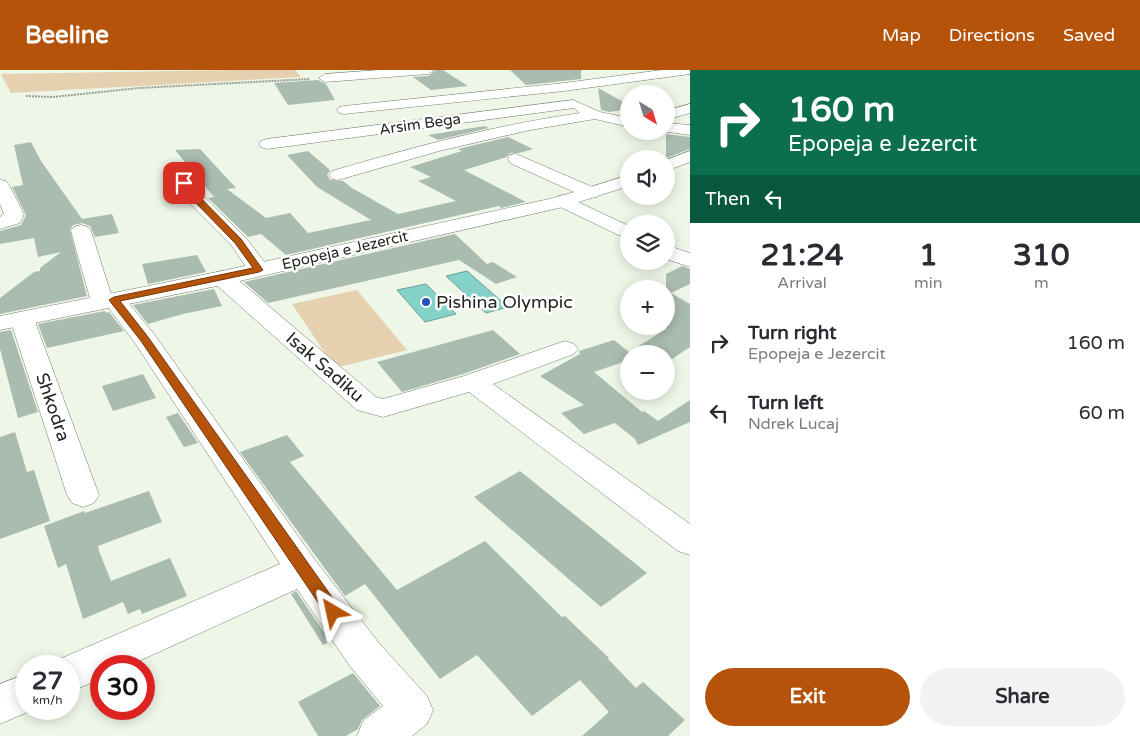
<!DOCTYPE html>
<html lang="en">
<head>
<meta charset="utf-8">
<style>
	body { margin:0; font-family:"Varela Round",sans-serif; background:#f2f2f3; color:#2b2b33; height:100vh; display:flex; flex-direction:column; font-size:19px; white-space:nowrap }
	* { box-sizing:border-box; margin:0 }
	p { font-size:16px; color:#7c7c81 }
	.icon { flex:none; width:28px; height:28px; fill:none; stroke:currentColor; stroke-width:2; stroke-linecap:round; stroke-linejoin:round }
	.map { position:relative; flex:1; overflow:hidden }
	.sheet { display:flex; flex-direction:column; background:#fff; width:450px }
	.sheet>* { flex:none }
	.top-card { background:#0b6e4f; color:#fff; overflow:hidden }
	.needle { width:32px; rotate:142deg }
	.fabs { position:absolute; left:620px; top:15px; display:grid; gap:10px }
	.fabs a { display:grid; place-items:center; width:55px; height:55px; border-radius:50%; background:#fff; box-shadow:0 2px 12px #0003; font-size:25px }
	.speed { position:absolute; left:15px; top:585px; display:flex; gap:10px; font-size:25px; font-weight:700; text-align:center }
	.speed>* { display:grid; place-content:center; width:65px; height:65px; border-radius:50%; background:#fff; box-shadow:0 2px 12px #0003; line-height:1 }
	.speed small { font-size:12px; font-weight:400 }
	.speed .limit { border:8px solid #d22; background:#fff; color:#111 }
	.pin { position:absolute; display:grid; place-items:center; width:42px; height:42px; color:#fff; margin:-21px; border-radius:10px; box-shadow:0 2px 8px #0006 }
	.me { position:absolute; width:55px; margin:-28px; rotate:324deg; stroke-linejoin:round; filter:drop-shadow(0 0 4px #0008) }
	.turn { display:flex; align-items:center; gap:18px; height:105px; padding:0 15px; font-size:22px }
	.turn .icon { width:65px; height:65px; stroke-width:2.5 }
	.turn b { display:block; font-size:35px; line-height:42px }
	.then { display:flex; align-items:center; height:48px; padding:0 15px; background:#0003; gap:10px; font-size:19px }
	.eta { display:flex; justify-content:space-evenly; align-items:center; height:85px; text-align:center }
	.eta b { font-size:30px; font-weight:800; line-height:35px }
	.button { display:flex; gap:10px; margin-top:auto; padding:10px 15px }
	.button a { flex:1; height:58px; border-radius:30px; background:#b45309; color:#fff; font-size:20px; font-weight:800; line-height:58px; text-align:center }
	.button a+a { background:#f2f2f3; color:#2b2b33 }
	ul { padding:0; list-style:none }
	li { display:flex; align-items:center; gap:15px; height:70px; padding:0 15px }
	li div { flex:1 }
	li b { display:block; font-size:19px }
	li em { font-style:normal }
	header { display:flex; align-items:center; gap:30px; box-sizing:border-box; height:70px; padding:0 25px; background:#b45309; color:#fff }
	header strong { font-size:24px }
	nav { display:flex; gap:28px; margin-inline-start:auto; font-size:18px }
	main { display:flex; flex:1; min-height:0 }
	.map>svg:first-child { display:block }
</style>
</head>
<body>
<header>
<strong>Beeline</strong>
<nav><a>Map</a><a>Directions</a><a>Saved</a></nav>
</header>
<main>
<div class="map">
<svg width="690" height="666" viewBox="0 0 690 666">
	<rect width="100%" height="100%" fill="#eef7e7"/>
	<!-- green -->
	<path fill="#e5d0af" d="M 232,0 L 295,0 L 301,7 L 11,23 L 1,4 Z
		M 357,220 L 407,280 L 335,298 L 292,234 Z"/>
	<!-- water -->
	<path fill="#85d3c8" stroke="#689f96" d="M 467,201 L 508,237 L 486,243 L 446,206 Z
		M 426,214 L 456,244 L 425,252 L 397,220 Z"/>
	<!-- building -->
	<path fill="#aabbb0" d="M 436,0 L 443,0 L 468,16 L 431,20 L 413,7 L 428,6 Z
		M 510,0 L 581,0 L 581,9 L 526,15 Z
		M 318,10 L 326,14 L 335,30 L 288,35 L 274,13 Z
		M 598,18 L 629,35 L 629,39 L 609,42 L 601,40 Z
		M 485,56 L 489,58 L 438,70 L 428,65 Z
		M 666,64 L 690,67 L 690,79 L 666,88 Z
		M 508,67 L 533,79 L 519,83 L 510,83 L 507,87 L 464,100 L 526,132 L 501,138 L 499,136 L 286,185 L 261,164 L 248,167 L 208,128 L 214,127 L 175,80 L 200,79 L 236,118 L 227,119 L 266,148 L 290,143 L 308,163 L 371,150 L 317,117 L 287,85 L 308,81 L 330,100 L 327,105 L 330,110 L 343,111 L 352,118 L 398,144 L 456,131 L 418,111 L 431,107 L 410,97 L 462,81 L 458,79 Z
		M 31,72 L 41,91 L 82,149 L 112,144 L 119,163 L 95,167 L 90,156 L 82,153 L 73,155 L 70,160 L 87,226 L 0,244 L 0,228 L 34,202 L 40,201 L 40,198 L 61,182 L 38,187 L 34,168 L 0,174 L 0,161 L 21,155 L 26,145 L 12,117 L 23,115 L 14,75 Z
		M 455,164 L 487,194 L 493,192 L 517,207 L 496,214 L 459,190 L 268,233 L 244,212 Z
		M 197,185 L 206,202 L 148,214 L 142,194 Z
		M 682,196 L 690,199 L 690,214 L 671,223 L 690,234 L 690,277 L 666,293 L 666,284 L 629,284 L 629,290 L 594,302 L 642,342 L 644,341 L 658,351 L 690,330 L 690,352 L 638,375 L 635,369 L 615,353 L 584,364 L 561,343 L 584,335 L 540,306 L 580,284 L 579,281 L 614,270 L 629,282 L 666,259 L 666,204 Z
		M 214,219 L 222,236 L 183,244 L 148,254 L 133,235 Z
		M 105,241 L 106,243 L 109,242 L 124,261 L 47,278 L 38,254 Z
		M 11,260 L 38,342 L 18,348 L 0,279 L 0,262 Z
		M 493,260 L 520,284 L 463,304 L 402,322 L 377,292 Z
		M 143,304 L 156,328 L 113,341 L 102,316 Z
		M 178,343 L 198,373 L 184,377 L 166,347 Z
		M 15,362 L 27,402 L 34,400 L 50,451 L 0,469 L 0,367 Z
		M 287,365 L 304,386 L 290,392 L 397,520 L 485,471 L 562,547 L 565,546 L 609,588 L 608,589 L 636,618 L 643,612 L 685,650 L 668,666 L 582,666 L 609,642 L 580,610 L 532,646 L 477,585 L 440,609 L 365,514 L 345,526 L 240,382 Z
		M 520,401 L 647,503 L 601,537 L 474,427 Z
		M 149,421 L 162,452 L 98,476 L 99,481 L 111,511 L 170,488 L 187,526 L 142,544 L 140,539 L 128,544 L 123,532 L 83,549 L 66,494 L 58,498 L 44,456 L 84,441 L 85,443 Z
		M 296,521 L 330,571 L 323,575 L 291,524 Z
		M 353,603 L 380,636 L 362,650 L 358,659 L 346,666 L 318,666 L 298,632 Z"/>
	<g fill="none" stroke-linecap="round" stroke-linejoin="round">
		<!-- minor casing -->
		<g stroke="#737b6d" stroke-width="1">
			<path id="minor" d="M 379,0 L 434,0 L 428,4 L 325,12 L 319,8 L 325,4 Z
				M 662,0 L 690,0 L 690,4 L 564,21 L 344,44 L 339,43 L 337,40 L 339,37 L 344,36 L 564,13 Z
				M 573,30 L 600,42 L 629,48 L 629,57 L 595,49 L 530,60 L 439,81 L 338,110 L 332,109 L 329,105 L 332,101 C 413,77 496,55 580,43 L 574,38 L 267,79 L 261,77 L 259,74 L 261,71 L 267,69 Z
				M 690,34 L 690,43 L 666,50 L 666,41 Z
				M 666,53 L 690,55 L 690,65 L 661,61 L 666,61 Z
				M 516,84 L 597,119 L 600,123 L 597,127 L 591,128 L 585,127 L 510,93 L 508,89 L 510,85 Z
				M 184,108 L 190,109 L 200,123 L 245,167 L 270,199 L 267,204 L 259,205 L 251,204 L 231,175 L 187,131 L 175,113 L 178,109 Z
				M 0,110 L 6,111 L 9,115 L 24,144 L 20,153 L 0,159 L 0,147 L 4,144 L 0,134 Z
				M 563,125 L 629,156 L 629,170 L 556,135 L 554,131 L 556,127 Z
				M 81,155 L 88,157 L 91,161 L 111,224 L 122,225 L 154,264 L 315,490 L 378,572 L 427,626 L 433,640 L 427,654 L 412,666 L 357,666 L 363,651 L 383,636 L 350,596 L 297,519 L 128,596 L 101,596 L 101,609 L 69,622 L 69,596 L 53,596 L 55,591 L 280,494 L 135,273 L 108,237 L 102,239 L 94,237 L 91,232 L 71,161 L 74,157 Z
				M 666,175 L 690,183 L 690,197 L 666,189 Z
				M 222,201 L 230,203 L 376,327 L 383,329 L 464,306 L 556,274 L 565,271 L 574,274 L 578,279 L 574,284 L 493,314 L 690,454 L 690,485 L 678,481 L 469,322 L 383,347 L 357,340 L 214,213 L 211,208 L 214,203 Z
				M 22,242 L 30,244 L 34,249 L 99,425 L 94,433 L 83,437 L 72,433 L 67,425 L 10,249 L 14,244 Z
				M 26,604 L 26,639 L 35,639 L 0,654 L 0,614 Z"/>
		</g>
		<!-- major casing -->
		<g stroke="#737b6d" stroke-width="1">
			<path id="major" d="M 690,81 L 690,92 L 666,101 L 666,90 Z
				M 629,105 L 629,116 L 563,137 L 222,215 L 0,260 L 0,246 L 222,201 L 558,127 Z"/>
		</g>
		<!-- path -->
		<path stroke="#969d91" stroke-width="2" stroke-dasharray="2 1" stroke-linecap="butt" d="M 26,26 L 53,27 L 139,18 L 310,9"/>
		<!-- minor -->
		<use href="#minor" fill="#fff" fill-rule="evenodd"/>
		<!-- major -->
		<use href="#major" fill="#fff" fill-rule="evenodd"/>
	</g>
	<!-- route -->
	<path fill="#b45309" stroke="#753606" d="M 184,111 L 241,169 L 263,200 L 259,202 L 120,231 L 148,267 L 339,537 L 341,542 L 339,547 L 333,548 L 328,547 L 141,271 L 109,230 L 114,227 L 253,198 L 235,173 L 191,128 L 181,113 Z"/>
	<!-- markers -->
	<circle fill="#2351bf" stroke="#fff" stroke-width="2" cx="426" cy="232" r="5"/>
	<g text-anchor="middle" stroke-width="5" stroke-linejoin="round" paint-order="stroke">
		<!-- far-street labels -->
		<g font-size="15" fill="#232621" stroke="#fff">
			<text transform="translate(420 54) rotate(-8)" y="5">Arsim Bega</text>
			<text transform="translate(345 180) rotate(-13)" y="5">Epopeja e Jezercit</text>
		</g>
		<!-- poi labels -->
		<g font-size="18" fill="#232621" stroke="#fff" text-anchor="start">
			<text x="436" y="238">Pishina Olympic</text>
		</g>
		<!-- street labels -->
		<g font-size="18" fill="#232621" stroke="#fff">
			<text transform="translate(325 297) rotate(41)" y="6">Isak Sadiku</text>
			<text transform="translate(53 337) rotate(71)" y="6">Shkodra</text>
		</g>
	</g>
</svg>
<div class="fabs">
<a><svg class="needle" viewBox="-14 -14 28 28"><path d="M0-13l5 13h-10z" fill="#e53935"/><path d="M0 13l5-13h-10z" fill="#7c7c81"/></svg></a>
<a><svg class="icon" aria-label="sound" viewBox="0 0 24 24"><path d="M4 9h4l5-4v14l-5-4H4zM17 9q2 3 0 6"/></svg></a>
<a><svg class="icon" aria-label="layers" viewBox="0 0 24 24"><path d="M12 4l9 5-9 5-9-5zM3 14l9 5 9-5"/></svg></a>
<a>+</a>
<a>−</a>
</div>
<div class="speed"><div>27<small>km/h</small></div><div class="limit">30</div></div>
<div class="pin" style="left:184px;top:113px;background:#d93025"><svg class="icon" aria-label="arrive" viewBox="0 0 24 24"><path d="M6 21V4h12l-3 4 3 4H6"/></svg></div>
<svg class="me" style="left:333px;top:542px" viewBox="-20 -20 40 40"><path d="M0-17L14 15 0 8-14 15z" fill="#b45309" stroke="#fff" stroke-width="4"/></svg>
</div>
<section class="sheet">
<div class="top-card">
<div class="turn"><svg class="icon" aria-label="right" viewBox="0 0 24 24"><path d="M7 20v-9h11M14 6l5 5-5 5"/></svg><div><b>160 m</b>Epopeja e Jezercit</div></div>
<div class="then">Then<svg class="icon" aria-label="left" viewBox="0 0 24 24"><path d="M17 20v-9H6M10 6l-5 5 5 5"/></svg></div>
</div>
<div class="eta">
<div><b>21:24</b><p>Arrival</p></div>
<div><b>1</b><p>min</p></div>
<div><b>310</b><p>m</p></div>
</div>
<ul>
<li><svg class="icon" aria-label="right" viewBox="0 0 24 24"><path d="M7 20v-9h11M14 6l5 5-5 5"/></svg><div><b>Turn right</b><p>Epopeja e Jezercit</p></div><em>160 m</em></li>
<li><svg class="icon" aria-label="left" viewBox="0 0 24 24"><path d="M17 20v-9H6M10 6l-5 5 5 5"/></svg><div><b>Turn left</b><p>Ndrek Lucaj</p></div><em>60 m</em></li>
</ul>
<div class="button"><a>Exit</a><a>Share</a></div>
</section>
</main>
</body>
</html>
